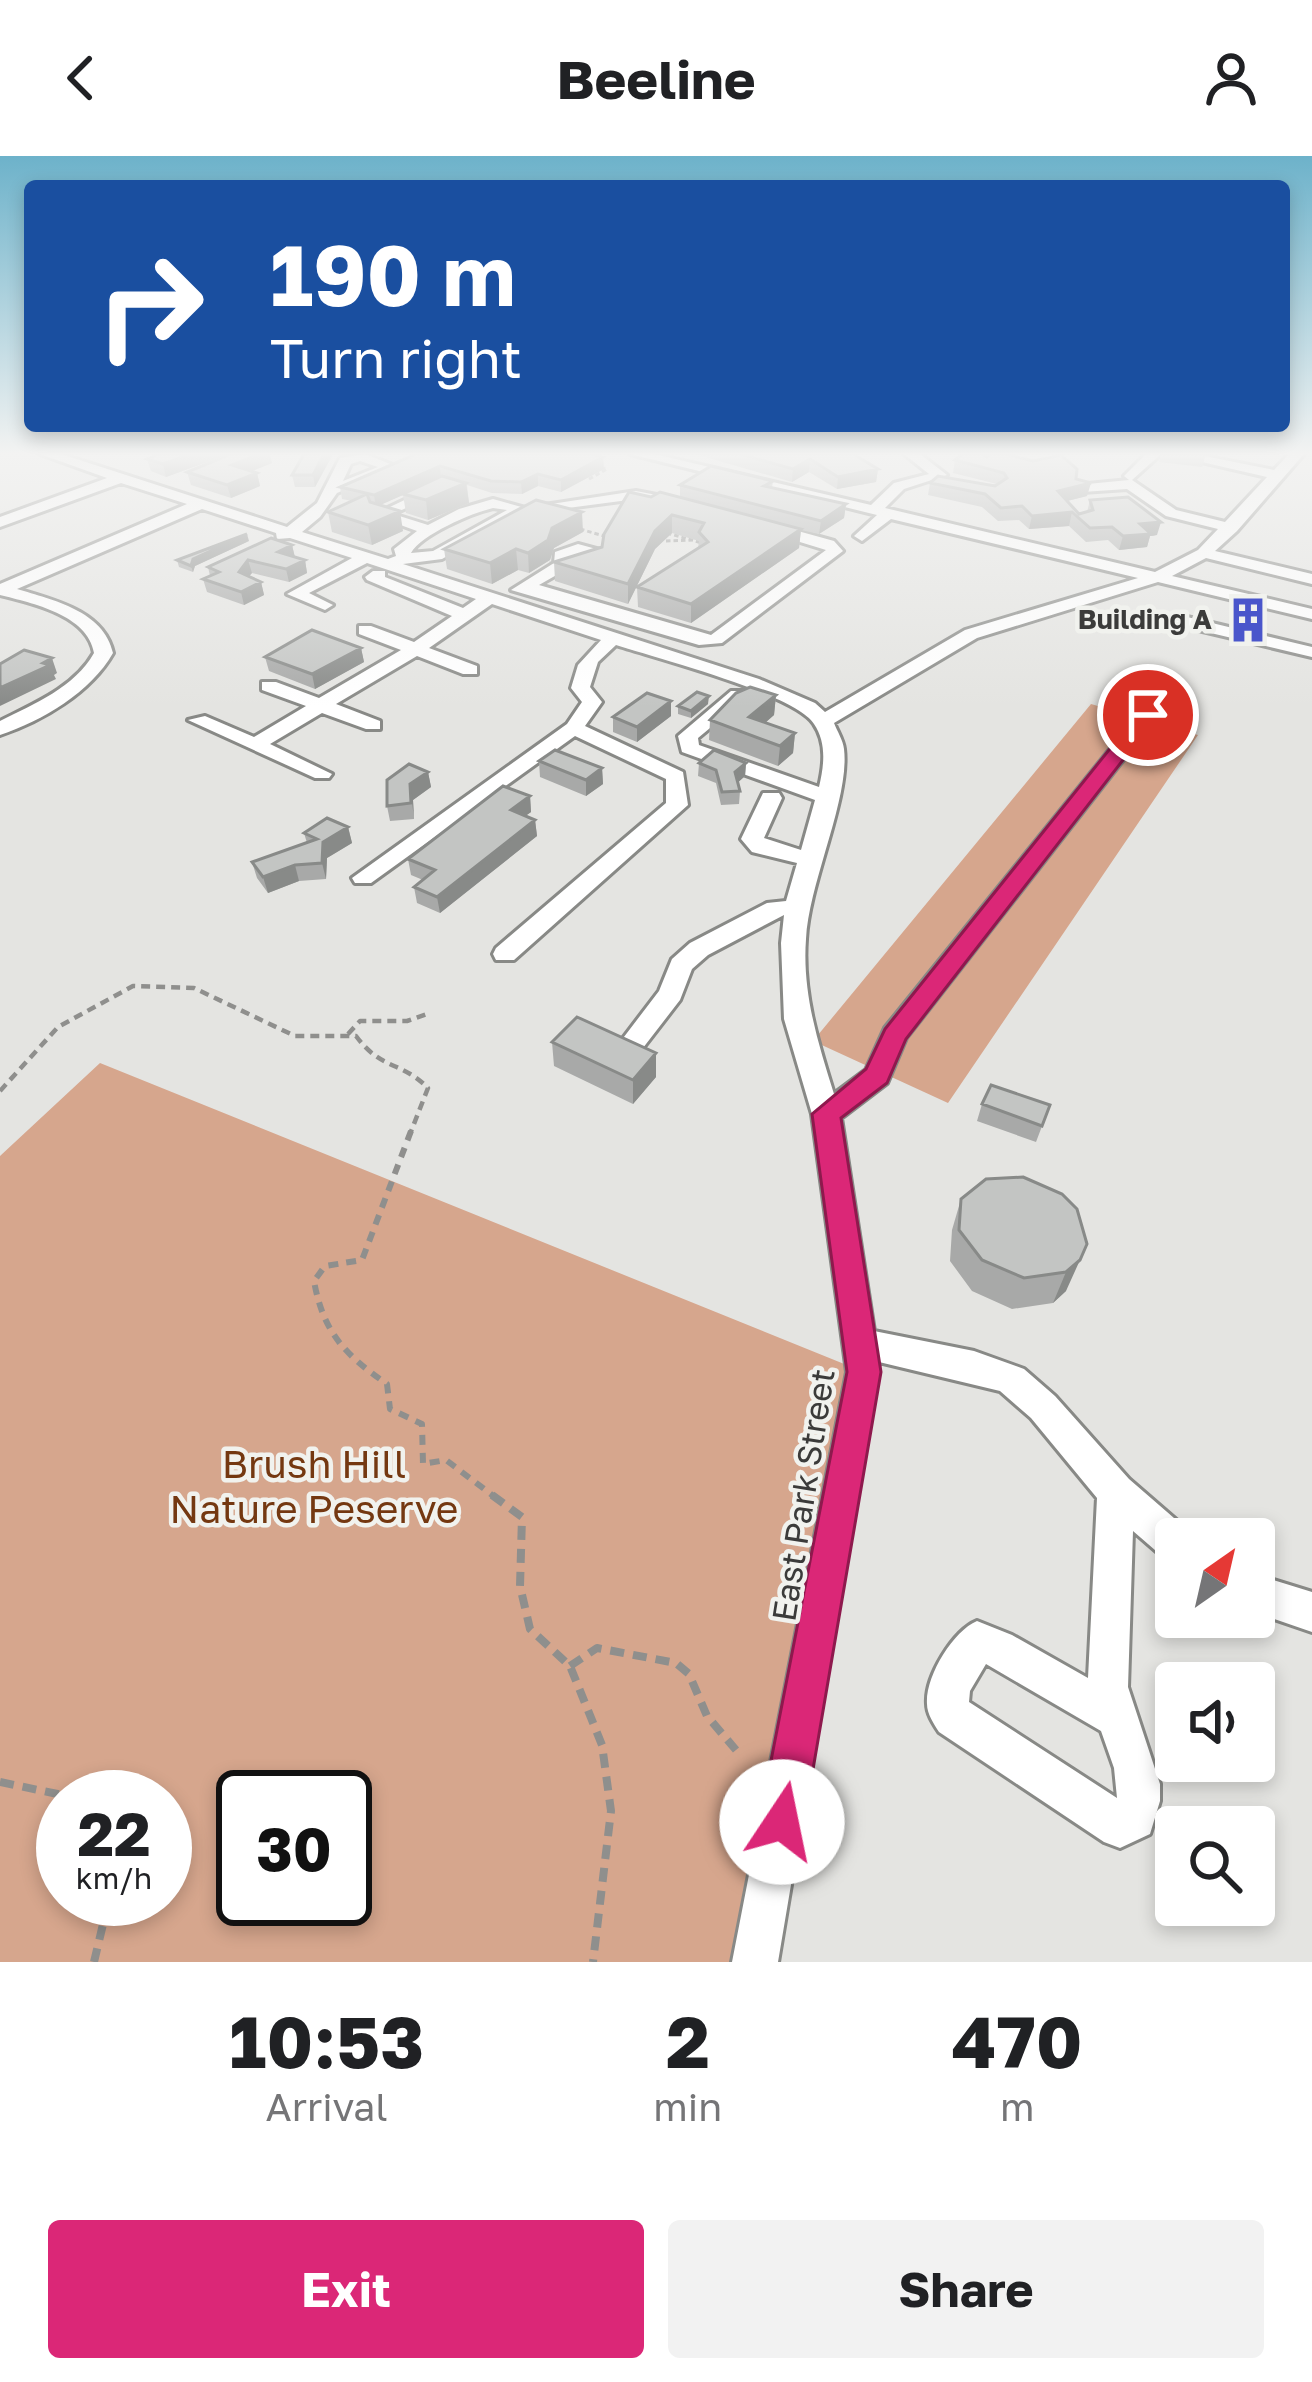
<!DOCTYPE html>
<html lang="en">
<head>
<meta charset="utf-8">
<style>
	body { margin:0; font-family:"Golos Text",sans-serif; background:#f2f2f2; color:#202124; height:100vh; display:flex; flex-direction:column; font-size:45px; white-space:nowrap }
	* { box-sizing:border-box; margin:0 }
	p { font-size:39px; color:#757577 }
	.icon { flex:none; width:66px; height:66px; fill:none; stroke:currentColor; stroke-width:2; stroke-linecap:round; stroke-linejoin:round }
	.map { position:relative; height:1806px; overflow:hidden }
	.side { display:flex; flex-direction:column; background:#fff; flex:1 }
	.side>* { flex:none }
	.hud { position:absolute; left:24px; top:24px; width:1266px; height:252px; border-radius:12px; box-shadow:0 6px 18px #0003; background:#1a4fa0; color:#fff; overflow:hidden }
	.needle { width:78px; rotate:34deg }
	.buttons { position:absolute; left:1155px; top:1362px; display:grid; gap:24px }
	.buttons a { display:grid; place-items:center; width:120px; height:120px; border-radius:12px; background:#fff; box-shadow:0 6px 18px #0003; font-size:60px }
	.speed { position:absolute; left:36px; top:1614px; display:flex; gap:24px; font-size:60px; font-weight:700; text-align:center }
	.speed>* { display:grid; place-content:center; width:156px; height:156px; border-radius:50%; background:#fff; box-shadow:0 6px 18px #0003; line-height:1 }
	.speed small { font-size:30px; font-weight:400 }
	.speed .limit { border:6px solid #111; border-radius:18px; background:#fff; color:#111 }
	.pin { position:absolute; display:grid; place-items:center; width:102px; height:102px; color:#fff; margin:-51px; border:6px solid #fff; border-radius:50%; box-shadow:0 3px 12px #0007 }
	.me { position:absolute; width:132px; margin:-66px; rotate:11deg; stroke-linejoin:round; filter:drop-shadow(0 0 9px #0008) }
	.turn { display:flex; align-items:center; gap:42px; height:252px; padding:0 48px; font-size:54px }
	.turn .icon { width:156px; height:156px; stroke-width:2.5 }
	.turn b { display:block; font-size:84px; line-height:102px }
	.eta { display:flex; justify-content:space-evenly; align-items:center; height:204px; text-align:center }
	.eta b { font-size:72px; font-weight:700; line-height:84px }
	.cta { display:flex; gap:24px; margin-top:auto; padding:24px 48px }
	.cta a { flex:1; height:138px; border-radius:12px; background:#db2777; color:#fff; font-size:48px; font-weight:700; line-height:138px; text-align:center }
	.cta a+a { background:#f2f2f2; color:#202124 }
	header { display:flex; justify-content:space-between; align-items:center; height:156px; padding:0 48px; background:#fff; font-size:54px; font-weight:700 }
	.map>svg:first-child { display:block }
</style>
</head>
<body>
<header><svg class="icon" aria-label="back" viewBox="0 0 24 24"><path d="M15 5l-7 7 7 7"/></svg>Beeline<svg class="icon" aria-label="person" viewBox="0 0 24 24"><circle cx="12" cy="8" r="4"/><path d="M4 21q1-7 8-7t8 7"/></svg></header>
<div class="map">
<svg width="1312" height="1806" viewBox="0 0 1312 1806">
	<rect width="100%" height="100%" fill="#e4e4e1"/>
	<!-- green -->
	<path fill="#d6a68d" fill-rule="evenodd" d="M 1091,548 L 1198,579 L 948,947 L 813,885 Z
		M 100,907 L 864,1216 L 755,1806 L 0,1806 L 0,1000 ZM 63,1641 L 165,1641 L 165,1743 L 63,1743 ZM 243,1641 L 345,1641 L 345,1743 L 243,1743 Z"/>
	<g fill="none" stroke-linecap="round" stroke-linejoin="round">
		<!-- minor casing -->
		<g stroke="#888986" stroke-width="6">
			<path id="minor" d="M 40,298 L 61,298 L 287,371 L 317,347 L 340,302 L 365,298 L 398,311 L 337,337 L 320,361 L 302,376 L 388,403 L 396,400 L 394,393 L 417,375 L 373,359 L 436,329 L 443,333 L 441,336 L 393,358 L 428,369 L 459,353 L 493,343 L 525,352 L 636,335 L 667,341 L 667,347 L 636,343 L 522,358 L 442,403 L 403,408 L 759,523 L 815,547 L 825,556 L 965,474 L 1138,422 L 891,363 L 862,385 L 854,380 L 877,359 L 630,298 L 654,298 L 871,349 L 894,327 L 929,318 L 904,298 L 920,298 L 947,319 L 904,333 L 885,352 L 1155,416 L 1198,394 L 1218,373 L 1166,360 L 1127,333 L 1082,336 L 1075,332 L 1077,329 L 1129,324 L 1124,320 L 1146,298 L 1161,298 L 1132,324 L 1176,354 L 1225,366 L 1267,321 L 1167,298 L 1194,298 L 1274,314 L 1289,298 L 1304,298 L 1237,375 L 1215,395 L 1312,418 L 1312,428 L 1206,402 L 1172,420 L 1312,453 L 1312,463 L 1158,426 L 977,482 L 834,567 C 837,575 843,584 844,593 C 850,642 809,726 806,783 C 802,837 818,887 834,938 L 866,914 L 885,872 L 1141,555 L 1158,559 L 906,882 L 887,927 L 841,962 L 874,1175 L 974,1195 L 1024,1213 L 1055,1240 L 1129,1323 L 1189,1375 L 1193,1383 L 1176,1383 L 1176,1407 L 1163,1401 L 1133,1375 L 1128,1531 L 1160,1628 L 1160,1645 L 1150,1678 L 1120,1692 L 1104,1686 L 939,1576 C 934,1568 927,1558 927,1548 C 925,1521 953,1475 977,1465 L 1012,1479 L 1088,1522 L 1097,1342 L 1031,1262 L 1000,1235 L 879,1206 L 778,1806 L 732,1806 L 847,1216 L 812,958 L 784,863 L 781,787 L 784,759 L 708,799 L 692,813 L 680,844 L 636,901 L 618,901 L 614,894 L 659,835 L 672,803 L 690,787 L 767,747 L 786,745 L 797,707 L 752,696 L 741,683 L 763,637 L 779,637 L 782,642 L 764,682 L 801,694 L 815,644 L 682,596 L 678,580 L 731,535 L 745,535 L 745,543 L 698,582 L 699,589 L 819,631 C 824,610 827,587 814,568 C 795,538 656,502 616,489 L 598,506 L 590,531 L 602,546 L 585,570 L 683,616 L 688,649 L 514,804 L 496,804 L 493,798 L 496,792 L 666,647 L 666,623 L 575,580 L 371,727 L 355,727 L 352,722 L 567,568 L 582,546 L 571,532 L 578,509 L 601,484 L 492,448 L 429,492 L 477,510 L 477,518 L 463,518 L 417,500 L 336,548 L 380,565 L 380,573 L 366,573 L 322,557 L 270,588 L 332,618 L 329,622 L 315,622 L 188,564 L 205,560 L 254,581 L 306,550 L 262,534 L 262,526 L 276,526 L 319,542 L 401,494 L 359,478 L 359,470 L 371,470 L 414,486 L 452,460 L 367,424 L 365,421 L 373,415 L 385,415 L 385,421 L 463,452 L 476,443 L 367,407 L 309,437 L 333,449 L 325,454 L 287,438 L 352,402 L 290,382 L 277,383 L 276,377 L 202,353 L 17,433 C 53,444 104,455 113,497 C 91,536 42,565 0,579 L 0,565 C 34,548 75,531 94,497 C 88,459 32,447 0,439 L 0,428 L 187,348 L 121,327 L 0,371 L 0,361 L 107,322 ZM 360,305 L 378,311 L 343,325 L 351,308 ZM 493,352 L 507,354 L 433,395 L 411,397 C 421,379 471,357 493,352 ZM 986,1508 L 1101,1575 L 1114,1612 L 1117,1642 L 969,1546 L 970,1535 Z
				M 769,367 L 834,385 L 843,395 L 722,487 L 699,489 L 511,434 L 554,407 L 555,396 L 578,388 L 600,394 L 599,407 L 567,413 L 539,429 L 711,479 L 826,394 L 764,375 L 761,372 Z
				M 1183,460 L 1312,491 L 1312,501 L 1177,469 L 1174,465 Z
				M 1254,1418 L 1312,1436 L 1312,1476 L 1254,1456 Z"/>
		</g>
		<!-- path-far3 -->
		<path stroke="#8f8f8d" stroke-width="3" stroke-dasharray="4.5 3" stroke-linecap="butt" d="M 589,323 L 607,313 L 599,311
			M 580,373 L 604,380
			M 667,377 L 702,387
			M 666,385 L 695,384"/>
		<!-- path-far2 -->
		<path stroke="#8f8f8d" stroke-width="4.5" stroke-dasharray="9 6" stroke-linecap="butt" d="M 348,878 L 360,865 L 407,865 L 430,857
			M 0,935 L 58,871 L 133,830 L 194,832 L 295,880 L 356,880 C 382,915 400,904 428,932 L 410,978"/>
		<!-- path-far1 -->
		<path stroke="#8f8f8d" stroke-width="6" stroke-dasharray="10 8" stroke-linecap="butt" d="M 411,975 L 362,1104 L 325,1110 L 314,1125 C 323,1176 345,1199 387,1228 L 390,1253 L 422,1268 L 423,1308 L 446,1304 L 496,1342"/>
		<!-- path -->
		<path stroke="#8f8f8d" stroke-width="8" stroke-dasharray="14 9" stroke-linecap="butt" d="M 492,1339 L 522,1361 L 520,1430 L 530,1473 L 570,1510 L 602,1589 L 611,1655 L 593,1806
			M 570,1510 L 597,1492 L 676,1507 L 689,1518 L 707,1560 L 736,1594
			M 0,1626 L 72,1641
			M 94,1806 L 109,1743"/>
		<!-- minor -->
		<use href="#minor" fill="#fff" fill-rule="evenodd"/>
	</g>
	<!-- wall -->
	<path fill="#a8a9a8" d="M 229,298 L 166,321 L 151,315 L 147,303 Z
		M 333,298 L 315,331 L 295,331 L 292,319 Z
		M 416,298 L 604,313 L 561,336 L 538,330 L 522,338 L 492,337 L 467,329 L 469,347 L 428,364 L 406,357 L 403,339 L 379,349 L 403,375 L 372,389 L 332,376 L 328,356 L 352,345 L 342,343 L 340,331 Z
		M 695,298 L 853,298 L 878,313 L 876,326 L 837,333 L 809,316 L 792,326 Z
		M 1161,298 L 1206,298 L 1202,311 L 1159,306 Z
		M 987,301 L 1076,323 L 1087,340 L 1067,345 L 1079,358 L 1087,356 L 1090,344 L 1157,379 L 1150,380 L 1147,391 L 1119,394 L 1108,384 L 1086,386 L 1069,370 L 1029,373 L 1019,364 L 998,365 L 982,351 L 928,339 L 930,327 L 997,328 L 953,317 L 955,304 Z
		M 272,307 L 252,315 L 257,317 L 260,330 L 231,342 L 191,329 L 187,316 Z
		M 773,325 L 772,332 L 846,348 L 844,362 L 819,378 L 801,374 L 799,392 L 691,467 L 638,451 L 637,431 L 698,392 L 699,385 L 672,377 L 655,393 L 628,448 L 555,425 L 554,406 L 602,391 L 651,341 L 680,341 L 680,329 Z
		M 583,376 L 554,392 L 550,404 L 529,417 L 518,414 L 492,428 L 447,413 L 444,393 Z
		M 249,385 L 195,410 L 193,416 L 179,411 L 177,404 Z
		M 292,389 L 295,401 L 305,404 L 307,417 L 289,426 L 252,417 L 249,420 L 261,426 L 264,439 L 244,449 L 207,436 L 203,423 L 210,420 L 208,411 Z
		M 361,492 L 364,506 L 315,533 L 269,515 L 265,501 Z
		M 776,539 L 774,559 L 765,567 L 795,577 L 793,597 L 778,610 L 709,584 L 710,564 Z
		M 708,548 L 691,562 L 678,558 L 678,550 Z
		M 671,560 L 637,586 L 613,576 L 613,561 Z
		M 539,605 L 602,612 L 603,628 L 586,640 L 540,621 Z
		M 699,607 L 746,607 L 745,620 L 737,627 L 740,635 L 739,648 L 721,649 L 716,627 L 698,620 Z
		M 428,616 L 431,631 L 413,644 L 414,663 L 390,665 L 387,650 Z
		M 530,640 L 531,656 L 525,660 L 535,664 L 537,680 L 440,757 L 417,747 L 414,731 L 423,724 L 411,719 L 408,703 Z
		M 348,671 L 352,687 L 327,702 L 326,723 L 299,725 L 268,737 L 257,722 L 252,706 L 307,687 L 304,677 Z
		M 552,886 L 656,921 L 633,948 L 554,910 Z
		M 982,948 L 1050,949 L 1036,986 L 977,965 Z
		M 961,1043 L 1077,1053 L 1066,1135 L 1053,1147 L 1012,1153 L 972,1135 L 950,1105 L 952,1074 Z"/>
	<!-- shaded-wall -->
	<path fill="#888a88" d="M 191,298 L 229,298 L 166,321 L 163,308 Z
		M 259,298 L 270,298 L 272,307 L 235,322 L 232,309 Z
		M 324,298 L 333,298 L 315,331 L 313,319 Z
		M 603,301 L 604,313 L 561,336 L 561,324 Z
		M 810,303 L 809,316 L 792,326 L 793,313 Z
		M 440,310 L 441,322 L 376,351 L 374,339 Z
		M 878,313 L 876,326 L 837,333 L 838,321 Z
		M 257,317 L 260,330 L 231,342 L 227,329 Z
		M 538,318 L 538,330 L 522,338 L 521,326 Z
		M 466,327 L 469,347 L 428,364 L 426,344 Z
		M 1091,327 L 1087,340 L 1055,348 L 1058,335 Z
		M 846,348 L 844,362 L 819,378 L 821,365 Z
		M 400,355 L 403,375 L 372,389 L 368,369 Z
		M 582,356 L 583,376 L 554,392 L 550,404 L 529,417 L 528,397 L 552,372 Z
		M 1072,356 L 1069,370 L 1029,373 L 1032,360 Z
		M 672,359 L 672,377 L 655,393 L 628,448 L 628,428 L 655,375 Z
		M 1161,366 L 1157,379 L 1150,380 L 1147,391 L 1119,394 L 1123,380 L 1140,368 Z
		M 801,373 L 799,392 L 691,467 L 691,448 Z
		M 247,378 L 249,385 L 195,410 L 193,416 L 191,410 L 193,403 Z
		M 292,389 L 295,402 L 278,396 Z
		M 516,393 L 518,414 L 492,428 L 490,407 Z
		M 248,404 L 252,417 L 242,428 L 239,416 Z
		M 305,404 L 307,417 L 289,426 L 286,413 Z
		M 261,426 L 264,439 L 244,449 L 241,436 Z
		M 361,492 L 364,506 L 315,533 L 312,518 Z
		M 52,502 L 57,517 L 54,519 L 56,523 L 0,550 L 0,532 Z
		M 776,539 L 774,559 L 751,579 L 749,561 Z
		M 709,540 L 708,548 L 691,562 L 691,555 Z
		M 671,545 L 671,560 L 637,586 L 637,571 Z
		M 795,577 L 793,597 L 778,610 L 780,590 Z
		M 746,607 L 745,620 L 734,630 L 735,616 Z
		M 602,612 L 603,628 L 586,640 L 586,624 Z
		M 428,616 L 431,631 L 413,644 L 414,663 L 410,628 Z
		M 530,640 L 531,656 L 513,669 L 511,654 Z
		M 535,664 L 537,680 L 440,757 L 437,741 Z
		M 348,671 L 352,687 L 327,702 L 326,723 L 322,707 L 323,686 Z
		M 295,709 L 299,725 L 268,737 L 263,721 Z
		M 656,897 L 656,921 L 633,948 L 633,924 Z
		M 1080,1104 L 1066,1135 L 1053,1147 L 1066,1116 Z"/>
	<!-- building -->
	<path fill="#c3c5c3" stroke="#888a88" stroke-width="3" d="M 159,298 L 191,298 L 163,308 L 147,303 Z
		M 231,298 L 259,298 L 232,309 L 257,317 L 227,329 L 187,316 Z
		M 304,298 L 324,298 L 313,319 L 292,319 Z
		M 416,298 L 590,298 L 603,301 L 561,324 L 538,318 L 521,326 L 491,325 L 440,310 L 374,339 L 340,331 Z
		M 740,298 L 853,298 L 878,313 L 838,321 L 810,303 L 793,313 Z
		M 962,298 L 981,298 L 987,301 L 991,298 L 1006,298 L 1033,305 L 1061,299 L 1077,313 L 1076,323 L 1091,327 L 1058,335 L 1079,358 L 1093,354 L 1090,344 L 1128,341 L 1161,366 L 1140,368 L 1151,378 L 1123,380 L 1112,371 L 1090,372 L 1072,356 L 1032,360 L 1022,350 L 1001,352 L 985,338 L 930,327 L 938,320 L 995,330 L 1007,322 L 1004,317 L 955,304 Z
		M 711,310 L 773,325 L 764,330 L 846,348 L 821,365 L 680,329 Z
		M 442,320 L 466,327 L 426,344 L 403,338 Z
		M 629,336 L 651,341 L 660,336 L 801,373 L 691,448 L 637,431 L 708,386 L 699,376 L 704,367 L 672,359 L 655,375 L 628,428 L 554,406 L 602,391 L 604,378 Z
		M 367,338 L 370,346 L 400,355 L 368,369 L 328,356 Z
		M 536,344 L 582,356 L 552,372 L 548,384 L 528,397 L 516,393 L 490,407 L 444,393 Z
		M 247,378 L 193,403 L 191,410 L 177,404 Z
		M 271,382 L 292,389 L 278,396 L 305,404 L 286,413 L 248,404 L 239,416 L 261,426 L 241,436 L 203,423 L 219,416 L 208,411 Z
		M 312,474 L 361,492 L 312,518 L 265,501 Z
		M 24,494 L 52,502 L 43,507 L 50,509 L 0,532 L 0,508 Z
		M 750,531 L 776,539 L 749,561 L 795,577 L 780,590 L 710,564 L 736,537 Z
		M 697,536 L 709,540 L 691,555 L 678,550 Z
		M 647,537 L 671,545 L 637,571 L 613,561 Z
		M 555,594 L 602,612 L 586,624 L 539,605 Z
		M 714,594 L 746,607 L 735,616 L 740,635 L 722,636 L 716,614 L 699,607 Z
		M 409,608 L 428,616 L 410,628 L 411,647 L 387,650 L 387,624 Z
		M 503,630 L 530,640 L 511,654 L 535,664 L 437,741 L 414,731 L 435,714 L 408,703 Z
		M 327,662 L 348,671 L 323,686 L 322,707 L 295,709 L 263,721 L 252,706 L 317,683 L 304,677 Z
		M 577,861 L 656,897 L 633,924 L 552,886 Z
		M 991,929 L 1050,949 L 1042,970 L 982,948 Z
		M 1023,1021 L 1062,1038 L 1077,1053 L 1087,1088 L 1080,1104 L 1066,1116 L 1024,1122 L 982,1104 L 959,1074 L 961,1043 L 986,1023 Z"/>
	<!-- sky -->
	<linearGradient id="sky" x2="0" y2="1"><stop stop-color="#6db2ca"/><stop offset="0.54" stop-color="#f3f3f2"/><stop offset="1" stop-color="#f3f3f2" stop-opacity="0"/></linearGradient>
	<rect width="1312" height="551" fill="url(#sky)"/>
	<!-- route -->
	<path fill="#db2777" stroke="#8e194d" stroke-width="3" d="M 1141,554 L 1158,559 L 906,883 L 887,927 L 841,962 L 881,1216 L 804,1666 L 797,1682 L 782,1689 L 766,1682 L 759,1666 L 847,1216 L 812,958 L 866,913 L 885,873 Z"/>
	<!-- icons -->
	<defs>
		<g id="building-bare" transform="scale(3.6)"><path d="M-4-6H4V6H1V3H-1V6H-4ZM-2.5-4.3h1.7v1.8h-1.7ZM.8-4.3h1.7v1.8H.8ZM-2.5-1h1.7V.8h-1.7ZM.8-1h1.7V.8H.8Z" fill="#4a56cb" stroke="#f1f2ee" stroke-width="2.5" paint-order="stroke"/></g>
	</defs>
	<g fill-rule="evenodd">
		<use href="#building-bare" x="1248" y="464"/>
	</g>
	<g text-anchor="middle" stroke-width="9" stroke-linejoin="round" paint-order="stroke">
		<!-- far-poi labels -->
		<g font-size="27" font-weight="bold" fill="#3b3b3a" stroke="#f1f2ee" text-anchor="end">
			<text x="1212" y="473">Building A</text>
		</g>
		<!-- street labels -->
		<g font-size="33" fill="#3b3b3a" stroke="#f1f2ee">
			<text transform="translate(803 1339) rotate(-81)" y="12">East Park Street</text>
		</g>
		<!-- near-park labels -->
		<g font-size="39" fill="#743811" stroke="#f1f2ee">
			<text x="314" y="1322">Brush Hill<tspan x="314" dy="45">Nature Peserve</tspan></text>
		</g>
	</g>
</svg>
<div class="buttons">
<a><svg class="needle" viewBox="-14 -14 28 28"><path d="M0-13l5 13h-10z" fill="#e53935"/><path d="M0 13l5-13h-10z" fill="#757577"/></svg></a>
<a><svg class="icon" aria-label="sound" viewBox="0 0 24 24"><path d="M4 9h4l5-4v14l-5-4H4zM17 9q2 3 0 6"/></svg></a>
<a><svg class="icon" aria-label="search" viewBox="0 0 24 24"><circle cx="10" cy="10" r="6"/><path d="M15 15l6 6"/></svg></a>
</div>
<div class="speed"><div>22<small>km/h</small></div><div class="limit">30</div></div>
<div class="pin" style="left:1148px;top:559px;background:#d93025"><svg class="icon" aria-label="arrive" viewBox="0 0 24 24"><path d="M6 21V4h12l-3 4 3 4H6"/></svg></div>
<svg class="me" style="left:782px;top:1666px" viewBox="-20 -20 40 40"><circle r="19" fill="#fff"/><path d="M0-13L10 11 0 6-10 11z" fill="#db2777"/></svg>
<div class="hud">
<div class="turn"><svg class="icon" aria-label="right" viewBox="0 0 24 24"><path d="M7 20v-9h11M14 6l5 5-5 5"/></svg><div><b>190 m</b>Turn right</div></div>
</div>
</div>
<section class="side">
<div class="eta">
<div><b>10:53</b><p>Arrival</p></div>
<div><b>2</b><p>min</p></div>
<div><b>470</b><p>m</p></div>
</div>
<div class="cta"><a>Exit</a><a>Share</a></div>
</section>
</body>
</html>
